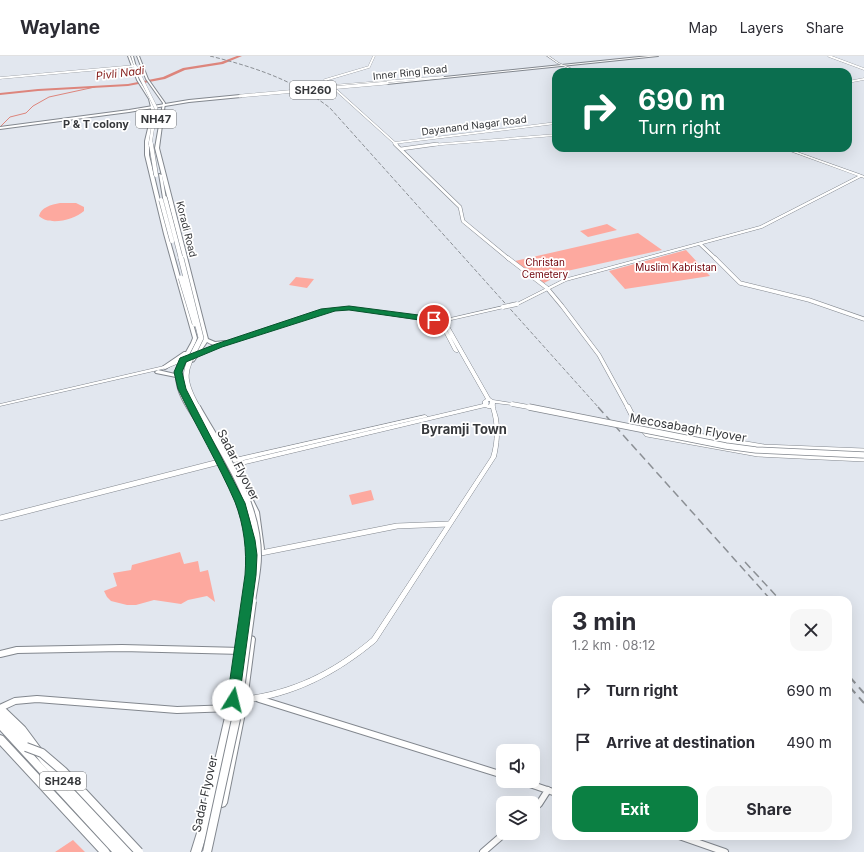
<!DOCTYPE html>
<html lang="en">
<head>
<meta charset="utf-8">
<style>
	body { margin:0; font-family:Inter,sans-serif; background:#f7f7f7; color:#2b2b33; height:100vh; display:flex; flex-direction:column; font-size:15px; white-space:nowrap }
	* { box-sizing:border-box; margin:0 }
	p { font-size:13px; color:#7c7c81 }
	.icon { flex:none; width:22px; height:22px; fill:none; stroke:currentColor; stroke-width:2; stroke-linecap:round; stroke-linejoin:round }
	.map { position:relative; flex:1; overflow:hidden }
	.sheet { position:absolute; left:552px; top:540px; width:300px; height:244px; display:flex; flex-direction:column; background:#fff; border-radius:12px; box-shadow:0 4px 16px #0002 }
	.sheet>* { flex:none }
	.hud { position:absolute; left:552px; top:12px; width:300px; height:84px; border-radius:12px; box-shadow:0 4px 16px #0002; background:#0b6e4f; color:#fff; overflow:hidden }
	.fabs { position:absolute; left:496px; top:688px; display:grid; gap:8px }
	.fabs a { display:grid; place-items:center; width:44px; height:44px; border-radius:8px; background:#fff; box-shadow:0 4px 16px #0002; font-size:20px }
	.pin { position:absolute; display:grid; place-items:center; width:34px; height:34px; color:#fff; margin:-17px; border:2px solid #fff; border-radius:50%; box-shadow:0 1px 4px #0007 }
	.me { position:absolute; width:44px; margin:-22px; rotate:9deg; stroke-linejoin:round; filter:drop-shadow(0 0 3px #0008) }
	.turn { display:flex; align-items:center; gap:14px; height:84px; padding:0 20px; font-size:18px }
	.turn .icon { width:52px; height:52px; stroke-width:2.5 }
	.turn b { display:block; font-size:28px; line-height:34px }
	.round { display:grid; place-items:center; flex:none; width:42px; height:42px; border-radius:12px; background:#f7f7f7 }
	.overview { display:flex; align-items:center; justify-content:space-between; height:68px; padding:0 20px }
	h1 { font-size:24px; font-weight:700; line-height:30px }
	.primary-button { display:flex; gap:8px; margin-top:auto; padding:8px 20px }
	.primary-button a { flex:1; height:46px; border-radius:12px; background:#0b8043; color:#fff; font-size:16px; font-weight:700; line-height:46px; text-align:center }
	.primary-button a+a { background:#f7f7f7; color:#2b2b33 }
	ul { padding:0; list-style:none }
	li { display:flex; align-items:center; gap:12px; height:52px; padding:0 20px }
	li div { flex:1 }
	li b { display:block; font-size:15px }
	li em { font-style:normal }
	header { display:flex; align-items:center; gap:24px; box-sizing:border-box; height:56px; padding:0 20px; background:#fff; border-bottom:1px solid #e1e1e2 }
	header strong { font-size:19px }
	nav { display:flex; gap:22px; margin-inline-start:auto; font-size:14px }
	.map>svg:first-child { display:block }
</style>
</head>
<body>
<header>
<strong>Waylane</strong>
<nav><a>Map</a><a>Layers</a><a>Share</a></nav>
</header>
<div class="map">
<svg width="864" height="796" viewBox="0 0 864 796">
	<rect width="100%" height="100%" fill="#e2e7ef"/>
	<!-- green -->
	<path fill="#fda99f" d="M 60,147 L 76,147 L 84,151 L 84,155 C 74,164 49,170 39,160 C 41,151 51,149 60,147 Z
		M 607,168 L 617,174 L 588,181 L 580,175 Z
		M 638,177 L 662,194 L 567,215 L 544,227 L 515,205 Z
		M 686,194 L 710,220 L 625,233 L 609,215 Z
		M 296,221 L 314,223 L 307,232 L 289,229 Z
		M 371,434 L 374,444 L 352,449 L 349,439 Z
		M 180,496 L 184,508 L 198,505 L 200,516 L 208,514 L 215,546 L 207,540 L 188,544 L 181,548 L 154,544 L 136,549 L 127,549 L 111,545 L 107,541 L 104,535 L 117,530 L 113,517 L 131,514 L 132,509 Z
		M 73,784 L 85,796 L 55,796 Z"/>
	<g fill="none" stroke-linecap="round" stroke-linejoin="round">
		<!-- stream -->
		<path stroke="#dd857c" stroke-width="1" d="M 0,71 L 10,61 L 26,57 L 33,50 L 49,41 L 95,31"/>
		<!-- river -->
		<path fill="#dd857c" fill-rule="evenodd" d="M 237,0 L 242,0 L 223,8 L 185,14 L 165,23 L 128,30 L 38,35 L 0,39 L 0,37 L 38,33 L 128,28 L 163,21 L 183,12 L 221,6 Z"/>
		<!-- tertiary-far4 casing -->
		<g stroke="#82878e" stroke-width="2.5">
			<path id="tertiary-far4" d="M 374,0 L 369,11 L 325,24 L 397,89
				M 829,0 L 864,13
				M 0,22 L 135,10
				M 848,26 L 864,23
				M 331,30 L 443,21
				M 394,87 L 556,67
				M 430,89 L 556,79"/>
		</g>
		<!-- tertiary-far3 casing -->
		<g stroke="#82878e" stroke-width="4">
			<path id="tertiary-far3" d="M 395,88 L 460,151 L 463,165 L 509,203
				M 401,93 L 437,88
				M 700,188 L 716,203"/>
		</g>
		<!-- tertiary-far2 casing -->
		<g stroke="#82878e" stroke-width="4.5">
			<path id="tertiary-far2" d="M 508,202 L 547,232 L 562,250 L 599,299 L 628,352
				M 715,202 L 740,227 L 809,244 L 864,263"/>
		</g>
		<!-- tertiary-far1 casing -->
		<g stroke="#82878e" stroke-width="6">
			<path id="tertiary-far1" d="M 628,351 L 634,363 L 647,378 L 758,398 L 864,403
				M 640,370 L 764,391 L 864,395
				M 0,462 L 223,405
				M 261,497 L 397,470 L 449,468"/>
		</g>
		<!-- tertiary casing -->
		<g stroke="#82878e" stroke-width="8">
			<path id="tertiary" d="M 0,598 L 17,594 L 122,592 L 242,595
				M 259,643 L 503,719
				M 0,652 L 15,645 L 37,643 L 177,654 L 232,652
				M 521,725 L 556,737
				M 533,753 L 539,748 L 548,734
				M 679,780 L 725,796
				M 483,796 L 505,777"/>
		</g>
		<!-- secondary casing -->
		<g stroke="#82878e" stroke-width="1">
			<path id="secondary" d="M 547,0 L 549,0 L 559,7 L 579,16 L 576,16 L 557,7 Z
				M 782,92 L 786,92 L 862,119 L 864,120 L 864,122 L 861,121 L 762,172 L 566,225 L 518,249 L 517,249 L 515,248 L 564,223 L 760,170 L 858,120 Z
				M 503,250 L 505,251 L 504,252 L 447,265 L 444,266 L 449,270 L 490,342 L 493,344 L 512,347 L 514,348 L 512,349 L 495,347 C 494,352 497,357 498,362 C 500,375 499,388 496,401 L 376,586 C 336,619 294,641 242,647 L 240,646 L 239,644 L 240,642 L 242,641 C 293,635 333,615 372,582 L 491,401 C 496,385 496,368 491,352 L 488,352 L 485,351 L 233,411 L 230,409 L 233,407 L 483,348 L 483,345 L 486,343 L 445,271 L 441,268 L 439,268 L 438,267 L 349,253 L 324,256 L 220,290 L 167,312 L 0,350 L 0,348 L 164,310 L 218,288 L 323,254 L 349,251 L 441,265 L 446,263 ZM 488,345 L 490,345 L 490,346 L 489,349 L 488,348 Z
				M 444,273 L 446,273 L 447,274 L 458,295 L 458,296 L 456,296 L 454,295 L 443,274 Z
				M 425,359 L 427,360 L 427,361 L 231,407 L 228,405 L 231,403 Z"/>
		</g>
		<!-- primary casing -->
		<g stroke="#82878e" stroke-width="2">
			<path id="primary" d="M 128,0 L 130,0 L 139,24 L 151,43 L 155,51 L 155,60 L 149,85 L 149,99 L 168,178 L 197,282 C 194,295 182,304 181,318 C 179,338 196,357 206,373 C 213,384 219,396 225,408 C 236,430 247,454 252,479 C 254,492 254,506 255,519 L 237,644 L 211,764 L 201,796 L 191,796 L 201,764 L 229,644 L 247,519 C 247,506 247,493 245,479 C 238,442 220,408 202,376 C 192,358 177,342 176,321 L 156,317 L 155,316 L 158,314 L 175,318 L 178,308 L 182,302 L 167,312 L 165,313 L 162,311 L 184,296 L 186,296 L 191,287 L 193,282 L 164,178 L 145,99 L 145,85 L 151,60 L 151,51 L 149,43 L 137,24 Z
				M 137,0 L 139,0 L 148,23 L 165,47 L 159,92 L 208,283 L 215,286 L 225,285 L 228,287 C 221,291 213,290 207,286 L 194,305 L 192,306 L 189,304 L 203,284 L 155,92 L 163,47 L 146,23 Z
				M 246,438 L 250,438 L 259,456 L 264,493 L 263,495 L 259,495 L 258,493 L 253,456 L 245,440 Z
				M 251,580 L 254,581 L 255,583 L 246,652 L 227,747 L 225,750 L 222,751 L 219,750 L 217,747 L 238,652 L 247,583 L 248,581 Z
				M 0,649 L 3,650 L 25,671 L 48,702 L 131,793 L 133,796 L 122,796 L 42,708 L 19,677 L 0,658 Z
				M 0,679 L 3,680 L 108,793 L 110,796 L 99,796 L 0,689 Z"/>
		</g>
		<!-- trunk casing -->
		<g stroke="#82878e" stroke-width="2">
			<path id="trunk" d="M 131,0 L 133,0 L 136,11 L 134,10 Z
				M 649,0 L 658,0 L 387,28 L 386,27 Z
				M 240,39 L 241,41 L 189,46 L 129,56 L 0,73 L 0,71 L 129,54 L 189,44 Z
				M 159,118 L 162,119 L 166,143 L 163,142 Z
				M 0,656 L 3,657 L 29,688 L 30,691 L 29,694 L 121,793 L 123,796 L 112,796 L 0,674 Z"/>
		</g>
		<!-- tertiary-far4 -->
		<use href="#tertiary-far4" stroke="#fff" stroke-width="2"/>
		<!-- tertiary-far3 -->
		<use href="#tertiary-far3" stroke="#fff" stroke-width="3"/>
		<!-- tertiary-far2 -->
		<use href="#tertiary-far2" stroke="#fff" stroke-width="3.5"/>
		<!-- tertiary-far1 -->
		<use href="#tertiary-far1" stroke="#fff" stroke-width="5"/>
		<!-- tertiary -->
		<use href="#tertiary" stroke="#fff" stroke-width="6"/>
		<!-- secondary -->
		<use href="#secondary" fill="#fff" fill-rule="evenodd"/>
		<!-- primary -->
		<use href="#primary" fill="#fff" fill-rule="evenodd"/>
		<!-- trunk -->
		<use href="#trunk" fill="#fff" fill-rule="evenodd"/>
		<!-- rail-far2 -->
		<path stroke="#8b8f94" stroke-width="1" stroke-dasharray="4 2" stroke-linecap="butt" d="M 210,0 C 254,11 294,24 330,52 L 599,352"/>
		<!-- rail-far1 -->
		<path stroke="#8b8f94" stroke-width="1.5" stroke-dasharray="8 4.5" stroke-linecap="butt" d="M 598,351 L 771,544
			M 745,506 L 780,544"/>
		<!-- rail -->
		<path stroke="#8b8f94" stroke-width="2" stroke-dasharray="11 5.5" stroke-linecap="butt" d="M 848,619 L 864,637
			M 848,629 L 864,647"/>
		<!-- secondary-bridge-far1 casing -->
		<g stroke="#82878e" stroke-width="5" stroke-linecap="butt">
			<path id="secondary-bridge-far1" d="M 503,251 L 517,248
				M 512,348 L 534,352"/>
		</g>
		<!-- secondary-bridge casing -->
		<g stroke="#82878e" stroke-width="7" stroke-linecap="butt">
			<path id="secondary-bridge" d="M 529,351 L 726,390 L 756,394 L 864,399"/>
		</g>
		<!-- trunk-bridge-far4 casing -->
		<g stroke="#82878e" stroke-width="3.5" stroke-linecap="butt">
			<path id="trunk-bridge-far4" d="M 135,10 L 156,52 L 150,89
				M 240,40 L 387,27"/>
		</g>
		<!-- trunk-bridge-far3 casing -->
		<g stroke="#82878e" stroke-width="5" stroke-linecap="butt">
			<path id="trunk-bridge-far3" d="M 151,88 L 156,119
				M 165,142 L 181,203
				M 161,144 L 172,185"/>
		</g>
		<!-- trunk-bridge-far2 casing -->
		<g stroke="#82878e" stroke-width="6" stroke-linecap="butt">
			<path id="trunk-bridge-far2" d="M 181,202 L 201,282 C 185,314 179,319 198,352
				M 181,222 L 195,268"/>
		</g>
		<!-- trunk-bridge-far1 casing -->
		<g stroke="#82878e" stroke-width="8" stroke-linecap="butt">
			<path id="trunk-bridge-far1" d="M 197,351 C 223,397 258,445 258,500 C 258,515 254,531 252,546"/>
		</g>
		<!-- trunk-bridge casing -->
		<g stroke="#82878e" stroke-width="10" stroke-linecap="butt">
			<path id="trunk-bridge" d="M 26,691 L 42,697 L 63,715 L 139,796
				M 207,796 L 236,663 L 252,545"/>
		</g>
		<!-- secondary-bridge-far1 -->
		<use href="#secondary-bridge-far1" stroke="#fff" stroke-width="4"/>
		<!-- secondary-bridge -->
		<use href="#secondary-bridge" stroke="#fff" stroke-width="5.5"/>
		<!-- trunk-bridge-far4 -->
		<use href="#trunk-bridge-far4" stroke="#fff" stroke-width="3"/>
		<!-- trunk-bridge-far3 -->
		<use href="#trunk-bridge-far3" stroke="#fff" stroke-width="4"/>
		<!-- trunk-bridge-far2 -->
		<use href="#trunk-bridge-far2" stroke="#fff" stroke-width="5"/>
		<!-- trunk-bridge-far1 -->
		<use href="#trunk-bridge-far1" stroke="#fff" stroke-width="6"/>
		<!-- trunk-bridge -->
		<use href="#trunk-bridge" stroke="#fff" stroke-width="8"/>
	</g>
	<!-- route -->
	<path fill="#0b8043" stroke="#07532c" d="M 349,250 L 434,261 L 438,264 L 434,266 L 349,254 L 335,255 L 222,291 L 186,306 L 182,316 L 186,333 L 245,447 L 255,484 L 257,499 L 256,519 L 239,644 L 237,647 L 233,649 L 228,647 L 227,644 L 245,519 C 247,495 244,469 235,446 C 219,409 196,370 178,333 L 174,316 L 180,302 L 216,288 L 321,253 Z"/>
	<g text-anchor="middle" stroke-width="3.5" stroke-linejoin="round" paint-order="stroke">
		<!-- far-street labels -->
		<g font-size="10" fill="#36383b" stroke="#fff">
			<text transform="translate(410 16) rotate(-6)" y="4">Inner Ring Road</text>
			<text transform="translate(474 69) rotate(-7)" y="4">Dayanand Nagar Road</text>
			<text transform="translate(187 173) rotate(76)" y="4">Koradi Road</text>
		</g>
		<!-- far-park labels -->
		<g font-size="10" fill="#710209" stroke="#fff">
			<text x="545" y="210">Christan<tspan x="545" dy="12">Cemetery</tspan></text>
			<text x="676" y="215">Muslim Kabristan</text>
		</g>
		<!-- far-water labels -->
		<g font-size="11" font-style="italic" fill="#88211e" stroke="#fff">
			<text transform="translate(120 17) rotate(-7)" y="4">Pivli Nadi</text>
		</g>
		<!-- shield labels -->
		<g fill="#fff" stroke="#727476" stroke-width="1">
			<rect x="290" y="25" width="46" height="18" rx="3"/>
			<rect x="136" y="54" width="40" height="18" rx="3"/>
			<rect x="40" y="716" width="46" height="18" rx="3"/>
		</g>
		<g font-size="11" font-weight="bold" fill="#36383b">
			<text x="313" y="38">SH260</text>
			<text x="156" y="67">NH47</text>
			<text x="63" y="729">SH248</text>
		</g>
		<!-- far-neighbourhood labels -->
		<g font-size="11" font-weight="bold" fill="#36383b" stroke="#fff">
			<text x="96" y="72">P &amp; T colony</text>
		</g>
		<!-- street labels -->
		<g font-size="12" fill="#36383b" stroke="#fff">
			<text transform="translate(688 372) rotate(10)" y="4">Mecosabagh Flyover</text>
			<text transform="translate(238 409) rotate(63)" y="4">Sadar Flyover</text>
			<text transform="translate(205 738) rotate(-77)" y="4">Sadar Flyover</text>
		</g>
		<!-- neighbourhood labels -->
		<g font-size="13" font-weight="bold" fill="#36383b" stroke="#fff">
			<text x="464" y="378">Byramji Town</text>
		</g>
	</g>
</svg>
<div class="fabs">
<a><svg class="icon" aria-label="sound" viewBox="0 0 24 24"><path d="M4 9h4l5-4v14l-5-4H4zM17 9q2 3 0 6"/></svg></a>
<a><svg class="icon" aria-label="layers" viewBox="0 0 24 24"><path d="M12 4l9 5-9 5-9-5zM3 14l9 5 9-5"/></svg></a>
</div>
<div class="pin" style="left:434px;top:264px;background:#d93025"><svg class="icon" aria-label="arrive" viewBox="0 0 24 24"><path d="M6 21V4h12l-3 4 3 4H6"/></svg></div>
<svg class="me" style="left:233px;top:644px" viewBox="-20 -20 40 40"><circle r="19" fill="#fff"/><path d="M0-13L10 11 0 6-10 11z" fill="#0b8043"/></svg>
<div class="hud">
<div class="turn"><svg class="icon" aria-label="right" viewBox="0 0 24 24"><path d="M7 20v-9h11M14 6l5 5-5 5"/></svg><div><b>690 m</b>Turn right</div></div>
</div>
<section class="sheet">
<div class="overview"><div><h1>3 min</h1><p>1.2 km · 08:12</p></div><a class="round"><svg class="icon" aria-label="close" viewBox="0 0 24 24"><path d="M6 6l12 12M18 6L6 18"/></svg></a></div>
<ul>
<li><svg class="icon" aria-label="right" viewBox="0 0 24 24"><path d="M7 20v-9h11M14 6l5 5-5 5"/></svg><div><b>Turn right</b></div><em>690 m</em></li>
<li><svg class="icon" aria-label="arrive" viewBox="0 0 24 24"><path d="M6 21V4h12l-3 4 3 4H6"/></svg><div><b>Arrive at destination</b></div><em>490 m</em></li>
</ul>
<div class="primary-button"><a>Exit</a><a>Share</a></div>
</section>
</div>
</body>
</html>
